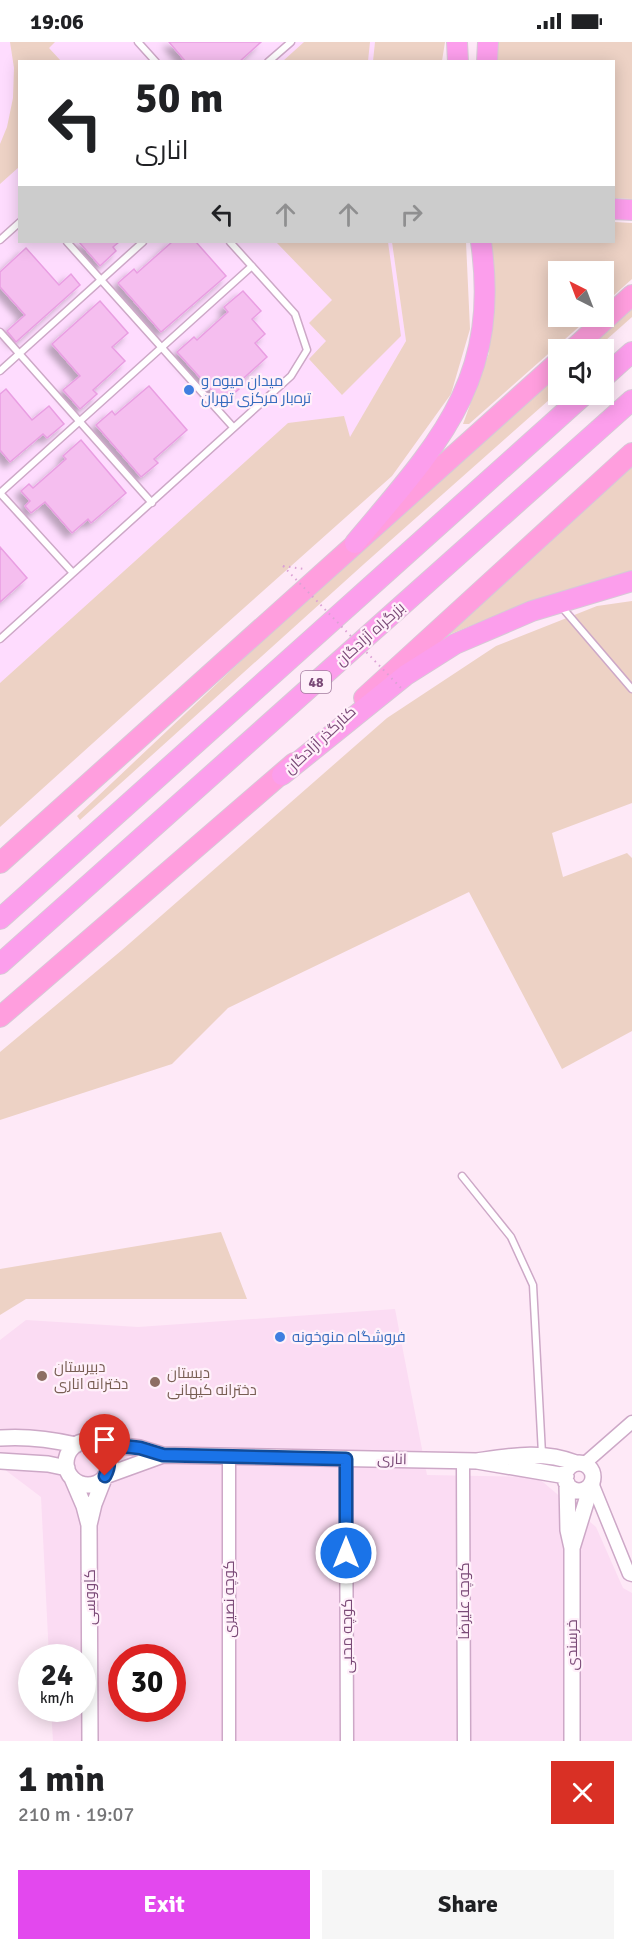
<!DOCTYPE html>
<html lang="en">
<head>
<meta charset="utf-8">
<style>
	body { margin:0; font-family:Signika,Cairo,sans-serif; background:#f6f6f6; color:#202124; height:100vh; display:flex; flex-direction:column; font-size:22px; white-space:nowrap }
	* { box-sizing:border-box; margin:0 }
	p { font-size:20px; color:#757577 }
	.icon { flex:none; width:33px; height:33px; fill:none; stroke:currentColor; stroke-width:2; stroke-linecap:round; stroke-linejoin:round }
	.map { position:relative; height:1699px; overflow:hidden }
	.panel { display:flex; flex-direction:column; background:#fff; flex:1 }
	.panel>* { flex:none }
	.guide { position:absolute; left:18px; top:18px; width:597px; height:183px; border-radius:0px; box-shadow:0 3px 15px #0003; background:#fff; color:#202124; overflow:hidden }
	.needle { width:39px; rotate:318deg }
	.tools { position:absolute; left:548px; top:219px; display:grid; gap:12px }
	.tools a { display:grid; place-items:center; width:66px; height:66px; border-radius:0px; background:#fff; box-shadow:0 3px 15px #0003; font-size:30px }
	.speed { position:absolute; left:18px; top:1602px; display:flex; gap:12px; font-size:30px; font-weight:700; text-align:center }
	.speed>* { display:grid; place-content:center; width:78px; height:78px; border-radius:50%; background:#fff; box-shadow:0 3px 15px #0003; line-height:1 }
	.speed small { font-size:15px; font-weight:400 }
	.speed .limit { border:9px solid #d22; background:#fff; color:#111 }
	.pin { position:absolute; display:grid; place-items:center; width:51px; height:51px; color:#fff; margin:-62px -26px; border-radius:50% 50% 50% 0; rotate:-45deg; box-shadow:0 0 6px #0007 }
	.pin .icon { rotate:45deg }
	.me { position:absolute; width:66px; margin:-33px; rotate:0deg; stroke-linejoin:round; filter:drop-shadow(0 0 4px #0008) }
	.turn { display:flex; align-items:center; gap:21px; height:126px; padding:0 18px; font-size:27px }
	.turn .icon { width:78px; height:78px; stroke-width:2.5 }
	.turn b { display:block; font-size:42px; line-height:51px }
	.lanes { display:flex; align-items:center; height:57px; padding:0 18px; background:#0003; justify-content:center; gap:30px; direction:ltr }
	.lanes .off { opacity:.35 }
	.round { display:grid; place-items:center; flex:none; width:63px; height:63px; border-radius:0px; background:#f6f6f6 }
	.overview { display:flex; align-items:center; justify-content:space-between; height:102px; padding:0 18px }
	h1 { font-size:36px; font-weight:700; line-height:45px }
	.primary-button { display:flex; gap:12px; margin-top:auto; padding:12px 18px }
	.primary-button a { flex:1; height:69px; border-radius:0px; background:#e348ee; color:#fff; font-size:24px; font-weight:700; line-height:69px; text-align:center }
	.primary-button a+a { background:#f6f6f6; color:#202124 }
	.status { display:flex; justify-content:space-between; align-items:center; height:42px; padding:0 30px; background:#fff; direction:ltr }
	.status svg { height:16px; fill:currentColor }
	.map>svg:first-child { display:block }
</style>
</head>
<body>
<div class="status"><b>19:06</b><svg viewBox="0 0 49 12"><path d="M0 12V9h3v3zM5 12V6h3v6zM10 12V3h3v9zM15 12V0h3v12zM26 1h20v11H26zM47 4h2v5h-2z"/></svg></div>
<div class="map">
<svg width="632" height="1699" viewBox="0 0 632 1699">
	<defs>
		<filter id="shadow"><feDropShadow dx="-5.5" dy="5.5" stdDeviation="3" flood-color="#0004"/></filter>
	</defs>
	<rect width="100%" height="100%" fill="#fee9f7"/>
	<!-- residential -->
	<path fill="#fbdcf3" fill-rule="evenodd" d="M 395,1267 L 427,1433 L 537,1435 L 596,1485 L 623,1546 L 632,1551 L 632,1699 L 53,1699 L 51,1667 L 82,1666 L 82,1616 L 49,1615 L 41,1455 L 0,1424 L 0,1298 L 26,1278 L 138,1285 ZM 122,1616 L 172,1616 L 172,1666 L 122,1666 Z"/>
	<!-- commercial -->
	<path fill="#fedcfe" d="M 0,0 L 375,0 L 373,19 L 20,20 L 20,200 L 392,200 L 406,299 L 350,396 L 0,693 Z"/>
	<!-- green -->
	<path fill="#edd2c5" d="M 10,0 L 55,0 L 49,6 L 61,19 L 20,20 L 19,125 L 0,142 L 0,102 L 7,85 L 13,56 L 14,26 Z
		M 304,0 L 370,0 L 368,19 L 283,19 Z
		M 375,0 L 445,0 L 442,19 L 373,19 Z
		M 493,0 L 632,0 L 632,157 L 614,156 L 614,20 L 493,20 Z
		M 614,180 L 632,181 L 632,237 L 603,263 L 603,230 L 558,230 L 558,274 L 590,275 L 469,382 L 463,382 L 489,311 L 493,235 L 488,200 L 614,200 Z
		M 276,200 L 388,200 L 401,294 L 342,353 L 309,317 L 326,299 L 309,281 L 332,258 Z
		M 392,200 L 466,200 L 470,287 L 451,352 L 392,434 L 134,664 L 0,785 L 0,641 L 288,381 L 344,374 L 350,395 L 406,299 Z
		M 632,265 L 632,275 L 605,299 L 600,307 L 584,308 Z
		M 558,331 L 558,350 L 364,522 L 80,778 L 77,774 L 280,582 Z
		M 632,425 L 632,532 L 490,576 L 443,595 Z
		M 632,559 L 632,761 L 552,791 L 563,835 L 627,811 L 632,816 L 632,989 L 562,1027 L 469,850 L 228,966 L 172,1022 L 0,1078 L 0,1010 L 122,908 L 387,676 L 496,604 L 597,564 Z
		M 221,1190 L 247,1257 L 26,1257 L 0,1273 L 0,1227 Z"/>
	<!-- building -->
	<path fill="#f5beef" stroke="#e99ee2" stroke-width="1.5" filter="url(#shadow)" d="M 169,0 L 261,0 L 239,20 L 186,20 Z
		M 79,200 L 119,200 L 113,205 L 116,209 L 100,224 Z
		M 172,200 L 196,200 L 226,234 L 161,290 L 118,241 L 134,227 L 137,231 Z
		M 26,206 L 59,243 L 71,232 L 80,243 L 16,300 L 7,289 L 25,273 L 0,245 L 0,230 Z
		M 243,249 L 261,269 L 252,277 L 265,292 L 255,301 L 267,315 L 235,344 L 239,347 L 223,361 L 177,310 L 194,295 L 197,298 L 228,270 L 224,265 Z
		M 100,259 L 128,291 L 112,305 L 125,319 L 93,348 L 97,352 L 80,367 L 63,348 L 80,334 L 52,302 Z
		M 149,344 L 187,388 L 154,417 L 158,421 L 141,435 L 96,383 L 112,369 L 115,373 Z
		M 6,347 L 32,378 L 49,364 L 64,382 L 47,396 L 43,392 L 10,420 L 0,408 L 0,352 Z
		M 81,398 L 126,451 L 91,481 L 88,477 L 72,491 L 45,460 L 31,471 L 25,464 L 30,459 L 21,449 L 29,442 L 33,446 L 66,417 L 63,414 Z
		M 0,505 L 27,536 L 0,560 Z"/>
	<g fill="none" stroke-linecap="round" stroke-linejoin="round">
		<!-- service casing -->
		<g stroke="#cda8c7" stroke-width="9">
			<path id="service" d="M 138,0 L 156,20
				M 268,20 L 291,0
				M 0,198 L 20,180
				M 67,200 L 233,385
				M 0,290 L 152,461
				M 0,329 L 143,200
				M 0,451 L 252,224
				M 0,451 L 73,531
				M 560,563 L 632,647
				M 0,597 L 291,334 L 307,308 L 295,272 L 230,200
				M 462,1134 L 511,1195 L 533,1243 L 542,1412"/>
		</g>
		<!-- minor casing -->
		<g stroke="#cda8c7" stroke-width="15">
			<path id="minor" d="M 346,1417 L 347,1699
				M 463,1419 L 464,1699
				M 584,1422 L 632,1380
				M 592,1441 L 629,1532 L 632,1533
				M 229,1699 L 229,1414"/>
		</g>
		<!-- tertiary casing -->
		<g stroke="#cda8c7" stroke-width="18">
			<path id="tertiary" d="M 0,1396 C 26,1394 50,1397 76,1403
				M66 1421a22 22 0 1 1 44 0a22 22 0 1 1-44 0Z
				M 163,1413 L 477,1419
				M 0,1419 L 48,1422 L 67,1426
				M565 1435a14 14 0 1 1 28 0a14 14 0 1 1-28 0Z
				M 566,1434 L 477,1419 C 511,1414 543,1408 576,1421
				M 72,1436 L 84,1464 L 89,1483 L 94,1462 L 105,1434 L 163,1413 L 140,1406 L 97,1401
				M 567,1441 L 568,1488 L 572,1506 L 592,1441
				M 89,1483 L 90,1699
				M 572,1506 L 572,1699"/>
		</g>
		<!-- primary casing -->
		<g stroke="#d7c9d6" stroke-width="22">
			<path id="primary" d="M 572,308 L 632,253
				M 364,656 L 632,411
				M 0,821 L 558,320
				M 0,975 L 294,721"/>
		</g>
		<!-- trunk casing -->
		<g stroke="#d7c9d6" stroke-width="22">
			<path id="trunk" d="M 457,0 L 458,20
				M 487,20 L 488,0
				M 614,167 L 632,168
				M 603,336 L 632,310
				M 355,501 C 438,402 501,339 481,200
				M 282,733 L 406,633 L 455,602 L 532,569 L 632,539
				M 0,877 L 585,352
				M 0,922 L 632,358"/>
		</g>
		<!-- path -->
		<path stroke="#dba1d5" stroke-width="2" stroke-dasharray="1.5 4.5" stroke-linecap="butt" d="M 283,524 L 304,527"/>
		<!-- service -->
		<use href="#service" stroke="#fff" stroke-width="6"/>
		<!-- minor -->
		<use href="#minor" stroke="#fff" stroke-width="12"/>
		<!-- tertiary -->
		<use href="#tertiary" stroke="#fff" stroke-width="15"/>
		<!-- primary -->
		<use href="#primary" stroke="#ff9ede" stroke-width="20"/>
		<!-- trunk -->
		<use href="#trunk" stroke="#fc9eec" stroke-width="20"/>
		<!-- path-bridge -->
		<path stroke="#dba1d5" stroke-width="2" stroke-dasharray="1.5 4.5" stroke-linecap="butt" d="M 283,524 L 402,647"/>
	</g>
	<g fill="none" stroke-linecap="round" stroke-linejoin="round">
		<!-- route casing -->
		<g stroke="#114b97" stroke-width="15">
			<path id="route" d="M 105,1434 C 112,1421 109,1409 97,1401 L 140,1406 L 163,1413 L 346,1417 L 346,1511"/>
		</g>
		<!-- route -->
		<use href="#route" stroke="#1a73e8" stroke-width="10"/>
	</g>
	<!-- markers -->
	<g fill="#3f7fe0" stroke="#fff0fa" stroke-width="2">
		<circle cx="189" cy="348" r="6"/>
		<circle cx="280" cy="1295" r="6"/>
	</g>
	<g fill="#8d6e63" stroke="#fff0fa" stroke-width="2">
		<circle cx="42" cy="1334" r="6"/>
		<circle cx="155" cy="1340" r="6"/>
	</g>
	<g text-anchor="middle" stroke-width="4.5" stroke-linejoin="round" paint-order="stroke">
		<!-- shield labels -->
		<rect fill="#fff0fa" stroke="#a27c9e" stroke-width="1.5" x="301" y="629" width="30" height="22" rx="4.5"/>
		<g font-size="14" font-weight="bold" fill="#7a4a77">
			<text x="316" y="645">48</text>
		</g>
		<!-- shop labels -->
		<g font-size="15" fill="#366cbe" stroke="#fff0fa" text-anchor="start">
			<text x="201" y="344">میدان میوه و<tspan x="201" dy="17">تره‌بار مرکزی تهران</tspan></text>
			<text x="292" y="1300">فروشگاه منوخونه</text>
		</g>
		<!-- street labels -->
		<g font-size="15" fill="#7a4a77" stroke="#fff0fa">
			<text transform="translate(370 592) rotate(-42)" y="5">بزرگراه آزادگان</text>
			<text transform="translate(320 698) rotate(-43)" y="5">کنارگذر آزادگان</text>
			<text transform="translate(392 1417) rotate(1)" y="5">اناری</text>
			<text transform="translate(90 1555) rotate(-90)" y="5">کاووسی</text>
			<text transform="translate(229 1557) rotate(-90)" y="5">کوچه نصیری</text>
			<text transform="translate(464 1559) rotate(-90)" y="5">کوچه علیرضا</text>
			<text transform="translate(347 1594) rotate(-90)" y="5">کوچه محبی</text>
			<text transform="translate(572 1603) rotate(-90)" y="5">خرسندی</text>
		</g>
		<!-- education labels -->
		<g font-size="15" fill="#785e54" stroke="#fff0fa" text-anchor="start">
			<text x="54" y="1330">دبیرستان<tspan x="54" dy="17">دخترانه اناری</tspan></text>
			<text x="167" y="1336">دبستان<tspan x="167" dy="17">دخترانه کیهانی</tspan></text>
		</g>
	</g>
</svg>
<div class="tools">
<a><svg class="needle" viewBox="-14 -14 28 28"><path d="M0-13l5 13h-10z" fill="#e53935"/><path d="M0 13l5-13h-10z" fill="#757577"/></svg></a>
<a><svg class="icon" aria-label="sound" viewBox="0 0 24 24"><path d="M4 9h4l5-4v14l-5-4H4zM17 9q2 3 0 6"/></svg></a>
</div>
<div class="speed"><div>24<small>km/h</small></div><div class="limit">30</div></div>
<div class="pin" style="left:105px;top:1434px;background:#d93025"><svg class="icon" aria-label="arrive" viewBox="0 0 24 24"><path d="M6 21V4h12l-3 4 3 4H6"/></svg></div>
<svg class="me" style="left:346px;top:1511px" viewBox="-20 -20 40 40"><circle r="17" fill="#1a73e8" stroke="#fff" stroke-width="3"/><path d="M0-11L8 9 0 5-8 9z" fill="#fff"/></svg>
<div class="guide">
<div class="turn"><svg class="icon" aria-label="left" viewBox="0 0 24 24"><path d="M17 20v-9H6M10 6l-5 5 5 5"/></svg><div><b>50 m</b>اناری</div></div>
<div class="lanes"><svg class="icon" aria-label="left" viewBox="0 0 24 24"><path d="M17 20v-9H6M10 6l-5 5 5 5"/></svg><svg class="icon off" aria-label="ahead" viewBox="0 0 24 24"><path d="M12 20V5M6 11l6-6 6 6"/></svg><svg class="icon off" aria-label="ahead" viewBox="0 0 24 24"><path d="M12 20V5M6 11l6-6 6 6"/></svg><svg class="icon off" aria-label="right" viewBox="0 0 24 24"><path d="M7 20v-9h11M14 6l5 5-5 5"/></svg></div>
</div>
</div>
<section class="panel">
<div class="overview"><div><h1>1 min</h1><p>210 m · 19:07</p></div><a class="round" style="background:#d93025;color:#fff"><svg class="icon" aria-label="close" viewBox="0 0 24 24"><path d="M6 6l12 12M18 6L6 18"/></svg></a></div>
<div class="primary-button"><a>Exit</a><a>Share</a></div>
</section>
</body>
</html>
